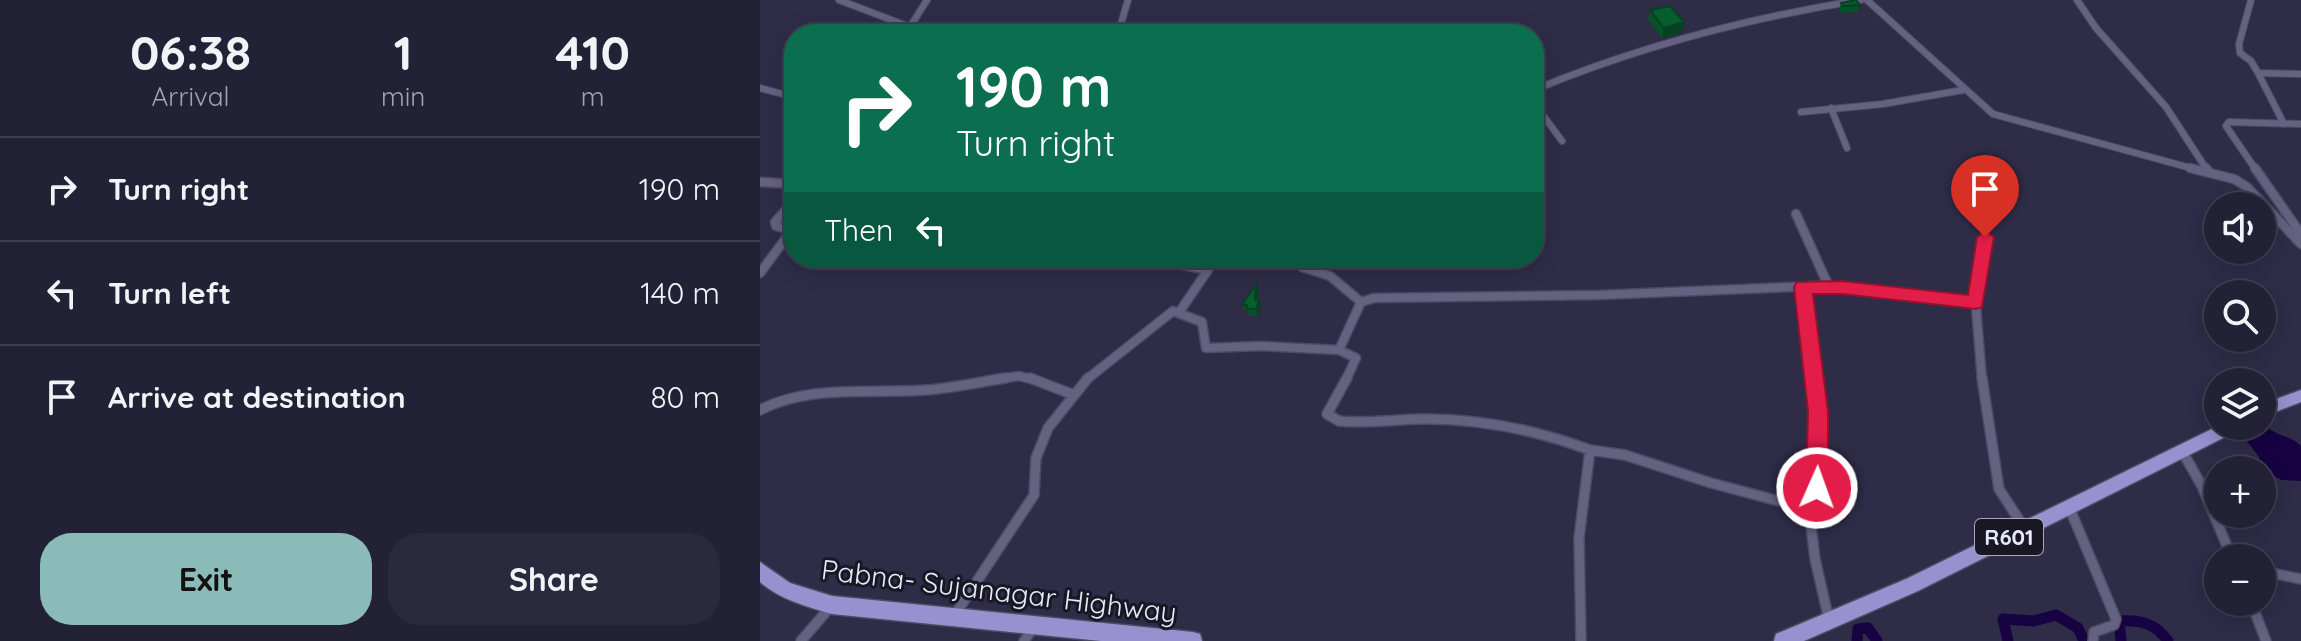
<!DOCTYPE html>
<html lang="en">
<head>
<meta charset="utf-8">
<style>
	body { margin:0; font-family:Quicksand,sans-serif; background:#2b293e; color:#f1f3f6; height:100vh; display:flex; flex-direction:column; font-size:30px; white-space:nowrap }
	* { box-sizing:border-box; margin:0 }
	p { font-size:26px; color:#a3a3ad }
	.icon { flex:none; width:44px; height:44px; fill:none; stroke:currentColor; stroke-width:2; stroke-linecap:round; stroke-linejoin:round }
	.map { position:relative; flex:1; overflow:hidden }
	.sheet { display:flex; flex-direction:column; background:#232136; width:760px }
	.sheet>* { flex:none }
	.banner { position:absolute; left:24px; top:24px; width:760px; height:244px; border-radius:32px; box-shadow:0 4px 20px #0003,0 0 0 2px #403e51; background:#0b6e4f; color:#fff; overflow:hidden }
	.fabs { position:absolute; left:1444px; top:192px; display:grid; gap:16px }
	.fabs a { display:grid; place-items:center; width:72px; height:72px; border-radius:50%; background:#232136; box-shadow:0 4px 20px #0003,0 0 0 2px #403e51; font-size:40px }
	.pin { position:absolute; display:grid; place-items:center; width:68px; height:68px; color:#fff; margin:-82px -34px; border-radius:50% 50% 50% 0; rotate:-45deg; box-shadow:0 0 8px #0007 }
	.pin .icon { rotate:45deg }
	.me { position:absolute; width:88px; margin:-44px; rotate:2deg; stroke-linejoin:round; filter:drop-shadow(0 0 6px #0008) }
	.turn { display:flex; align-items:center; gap:28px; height:168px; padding:0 40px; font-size:36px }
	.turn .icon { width:104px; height:104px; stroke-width:2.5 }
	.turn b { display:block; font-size:56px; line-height:68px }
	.then { display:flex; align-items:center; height:76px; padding:0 40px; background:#0003; gap:16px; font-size:30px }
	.eta { display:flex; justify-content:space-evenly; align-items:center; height:136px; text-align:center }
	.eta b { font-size:48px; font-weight:700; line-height:56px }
	.action { display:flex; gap:16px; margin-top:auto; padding:16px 40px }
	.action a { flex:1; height:92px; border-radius:32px; background:#8bbbb9; color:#111; font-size:32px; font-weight:700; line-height:92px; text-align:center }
	.action a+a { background:#2b293e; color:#f1f3f6 }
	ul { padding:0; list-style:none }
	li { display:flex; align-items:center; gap:24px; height:104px; padding:0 40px; border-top:2px solid #403e51 }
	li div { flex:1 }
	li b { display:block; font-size:30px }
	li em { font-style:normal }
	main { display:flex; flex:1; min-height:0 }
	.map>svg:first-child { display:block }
</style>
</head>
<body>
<main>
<section class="sheet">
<div class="eta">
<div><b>06:38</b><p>Arrival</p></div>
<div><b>1</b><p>min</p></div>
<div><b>410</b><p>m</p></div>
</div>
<ul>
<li><svg class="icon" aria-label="right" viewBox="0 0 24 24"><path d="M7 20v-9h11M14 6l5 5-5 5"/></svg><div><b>Turn right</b></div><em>190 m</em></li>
<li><svg class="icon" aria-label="left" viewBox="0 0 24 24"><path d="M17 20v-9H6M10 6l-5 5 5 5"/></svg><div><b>Turn left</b></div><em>140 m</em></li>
<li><svg class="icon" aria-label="arrive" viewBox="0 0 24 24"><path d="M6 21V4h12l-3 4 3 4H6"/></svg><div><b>Arrive at destination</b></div><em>80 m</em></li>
</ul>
<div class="action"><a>Exit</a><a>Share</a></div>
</section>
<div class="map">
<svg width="1541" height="641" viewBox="0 0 1541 641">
	<rect width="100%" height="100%" fill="#2f2c48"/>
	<!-- water -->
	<path fill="#170341" d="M 1503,422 C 1513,437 1530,434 1541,446 L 1541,481 L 1521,480 L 1503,470 L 1499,457 L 1486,440 Z"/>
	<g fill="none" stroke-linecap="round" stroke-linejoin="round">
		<!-- canal -->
		<path stroke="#170341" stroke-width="11" d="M 1097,641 L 1098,629 L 1108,628 L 1117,641
			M 1248,641 L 1243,619 L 1274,621 L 1296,615 L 1318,628 L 1324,641
			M 1361,641 L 1359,621 C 1381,620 1395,623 1408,641"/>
		<!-- minor-far2 casing -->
		<g stroke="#4d4a64" stroke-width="8">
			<path id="minor-far2" d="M 79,0 L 150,27 L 359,33
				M 1107,0 L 1233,114 L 1438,170
				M 1317,0 L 1336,28 L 1406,107 L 1447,170
				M 1491,0 L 1479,44 L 1480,53 L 1491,61 L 1498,73
				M 150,27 L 167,0
				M 358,34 L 368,0
				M 0,88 L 34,97
				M 774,90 C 880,46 988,18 1101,0
				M 774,103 L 802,141
				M 1071,108 L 1087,148
				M 1041,112 L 1123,104 L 1203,90
				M 1524,124 L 1498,73 L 1541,74
				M 1496,170 L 1466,126 L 1469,122 L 1541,124"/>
		</g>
		<!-- minor-far1 casing -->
		<g stroke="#4d4a64" stroke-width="11">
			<path id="minor-far1" d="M 1430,168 L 1474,179 L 1487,187 L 1541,244
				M 1446,168 L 1449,172
				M 1495,168 L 1541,234
				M 0,182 L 34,184
				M 1036,214 L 1069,287
				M 388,258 L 448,270 L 420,311
				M 542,267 L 570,276 L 601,302
				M 0,273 L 32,230 L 16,226 L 15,222 L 34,201
				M 1043,287 L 1057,380
				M 233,380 L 259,376 L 275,380
				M 326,380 L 413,311 L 442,322 L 446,348 L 501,346 L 579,350
				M 586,380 L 596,358 L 579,350 L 601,302 L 614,298 L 838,295 L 1056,286 L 1216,302
				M 1222,380 L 1215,295 L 1225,237"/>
		</g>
		<!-- minor casing -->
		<g stroke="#4d4a64" stroke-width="12">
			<path id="minor" d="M 270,378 L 314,395
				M 587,378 L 567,414 L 579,421 C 607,424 638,419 666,419 C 724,419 776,430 830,450 L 819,538 L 821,641
				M 1057,378 L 1058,452 L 1055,505 L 1049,509 L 1055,559 L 1069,620
				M 1222,378 L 1239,489 L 1265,529
				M 0,410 C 50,384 111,394 166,390 C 193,388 219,382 246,378
				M 830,450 L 865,455 L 951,483 L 1049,509
				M 1422,451 L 1442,486 L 1472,558
				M 1309,507 L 1356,619 L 1354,625 L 1334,632 L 1333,641
				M 1502,571 L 1541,579
				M 1491,602 L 1506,641
				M 194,616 L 274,495 L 276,458 L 288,428 L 328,378
				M 41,641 L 72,605
				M 264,641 L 273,628"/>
		</g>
		<!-- primary casing -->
		<g stroke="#4d4a64" stroke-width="3">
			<path id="primary" d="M 1541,390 L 1541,402 L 1502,417 L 1502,404 Z
				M 1458,426 L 1480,426 L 1477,431 L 1158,591 L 1044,641 L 1014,641 L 1016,634 L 1146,579 Z
				M 0,562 L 30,583 L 72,596 L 433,632 L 440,634 L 442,641 L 341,641 L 72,614 C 46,606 21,600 0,582 Z"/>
		</g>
		<!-- minor-far2 -->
		<use href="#minor-far2" stroke="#646280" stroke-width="6"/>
		<!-- minor-far1 -->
		<use href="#minor-far1" stroke="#646280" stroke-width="8"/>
		<!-- minor -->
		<use href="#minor" stroke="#646280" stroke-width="9"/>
		<!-- primary -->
		<use href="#primary" fill="#9792cf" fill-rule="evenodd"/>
	</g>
	<!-- wall -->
	<path fill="#075028" d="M 1081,3 L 1100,5 L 1097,12 L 1081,13 L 1079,10 Z
		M 890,10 L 922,33 L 902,38 L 888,20 Z
		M 499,292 L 498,300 L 501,307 L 498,316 L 489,316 L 488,311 L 485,311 L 482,304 Z"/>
	<!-- shaded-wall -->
	<path fill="#064121" d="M 924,22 L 922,33 L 902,38 L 904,28 Z
		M 496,285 L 499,292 L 498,303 L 499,300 L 501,307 L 498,316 L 496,309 L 495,300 Z"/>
	<!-- building -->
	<path fill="#085d2f" stroke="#064121" stroke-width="2" d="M 1096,0 L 1100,5 L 1083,6 L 1081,3 Z
		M 910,6 L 924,22 L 904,28 L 890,10 Z
		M 496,285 L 495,300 L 499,300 L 496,309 L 487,309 L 487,305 L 482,304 Z"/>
	<!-- route -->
	<path fill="#e11d48" stroke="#92132f" stroke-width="2" d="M 1225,231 L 1234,237 L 1222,307 L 1216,309 L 1082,294 L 1053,294 L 1068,411 L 1068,488 L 1065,495 L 1057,498 L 1049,495 L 1046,488 L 1048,411 L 1034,287 L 1037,282 L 1082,281 L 1208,295 L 1217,237 Z"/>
	<g text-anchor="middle" stroke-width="6" stroke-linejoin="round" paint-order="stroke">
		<!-- shield labels -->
		<rect fill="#181723" stroke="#aaa9ba" stroke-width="2" x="1215" y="519" width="68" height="36" rx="6"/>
		<g font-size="22" font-weight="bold" fill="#e8e8fa">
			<text x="1249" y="545">R601</text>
		</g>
		<!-- near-street labels -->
		<g font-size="28" fill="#e8e8fa" stroke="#181723">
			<text transform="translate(239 591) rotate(7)" y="10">Pabna- Sujanagar Highway</text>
		</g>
	</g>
</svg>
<div class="fabs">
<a><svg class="icon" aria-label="sound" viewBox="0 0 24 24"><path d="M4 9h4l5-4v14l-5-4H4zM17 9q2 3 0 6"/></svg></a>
<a><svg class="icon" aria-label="search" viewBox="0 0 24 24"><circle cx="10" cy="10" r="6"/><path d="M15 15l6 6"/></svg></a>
<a><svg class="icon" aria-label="layers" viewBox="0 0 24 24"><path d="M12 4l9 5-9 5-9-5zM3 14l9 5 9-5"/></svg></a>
<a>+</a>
<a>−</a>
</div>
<div class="pin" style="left:1225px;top:237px;background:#d93025"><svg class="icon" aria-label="arrive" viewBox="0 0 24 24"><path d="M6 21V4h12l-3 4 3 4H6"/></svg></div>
<svg class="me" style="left:1057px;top:488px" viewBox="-20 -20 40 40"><circle r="17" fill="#e11d48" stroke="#fff" stroke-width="3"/><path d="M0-11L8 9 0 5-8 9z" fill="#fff"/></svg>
<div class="banner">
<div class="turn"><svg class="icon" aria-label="right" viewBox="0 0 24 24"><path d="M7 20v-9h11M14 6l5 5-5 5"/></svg><div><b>190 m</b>Turn right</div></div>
<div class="then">Then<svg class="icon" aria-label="left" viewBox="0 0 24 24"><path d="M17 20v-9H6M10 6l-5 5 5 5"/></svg></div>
</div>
</div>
</main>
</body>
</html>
